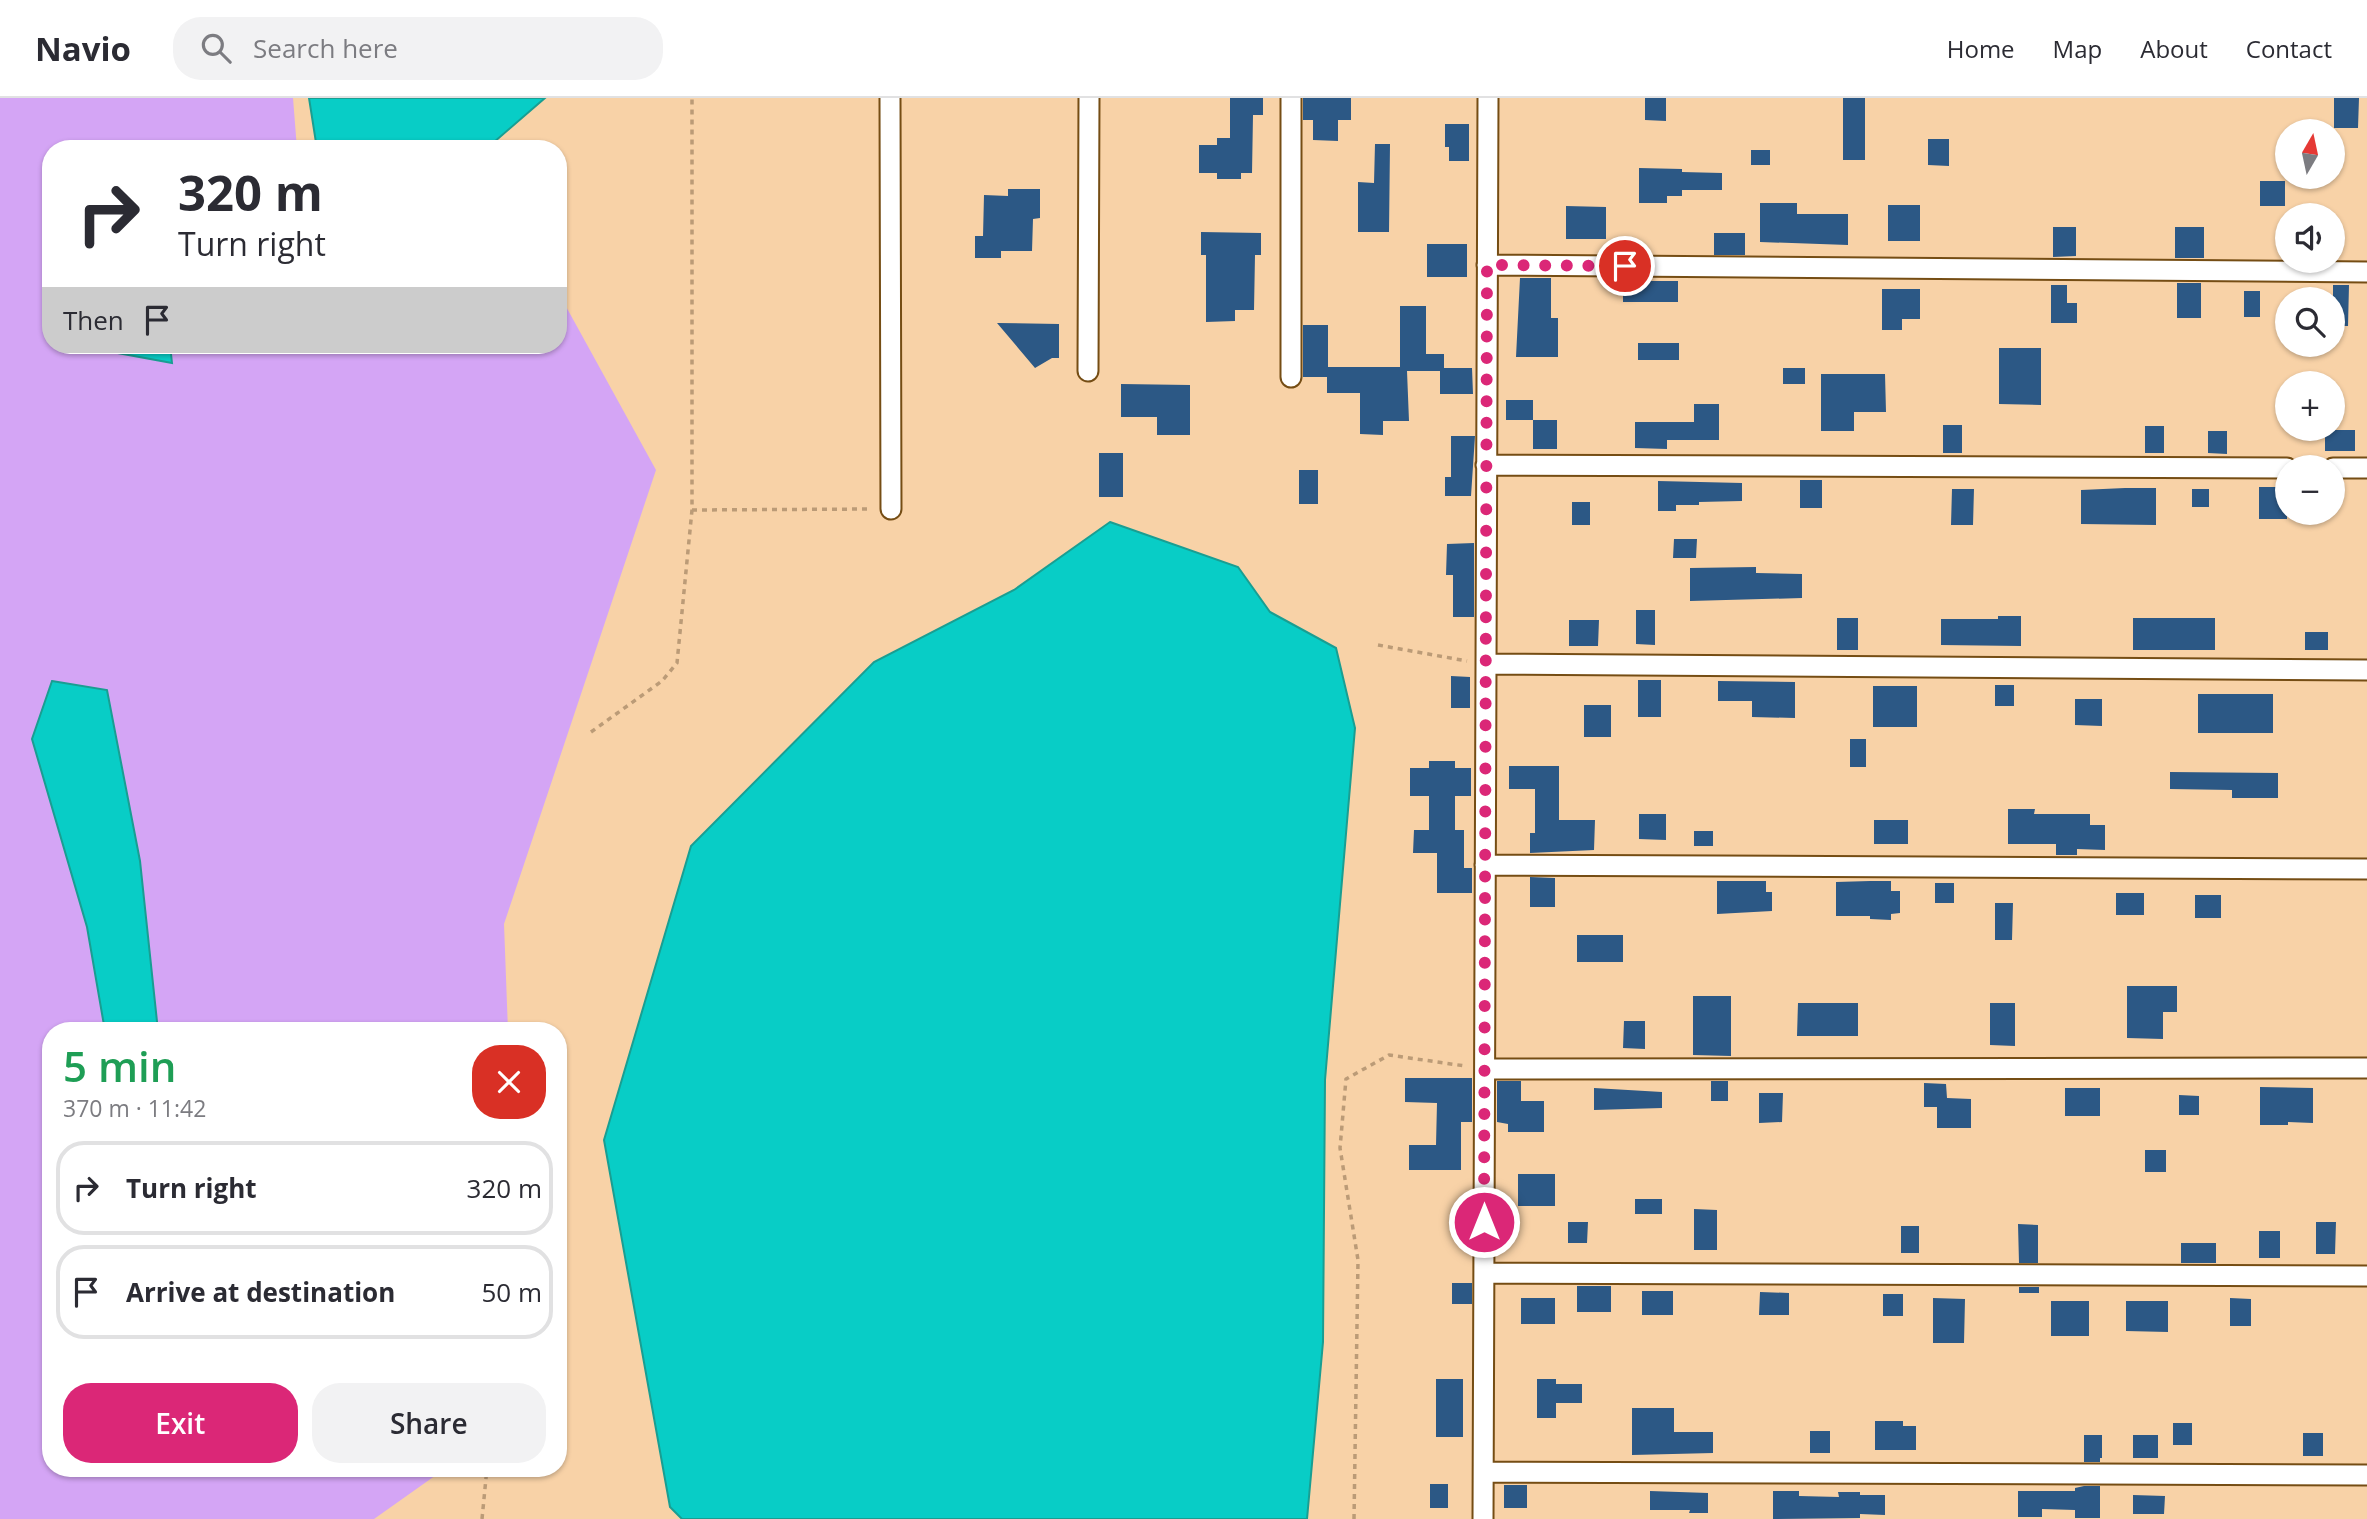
<!DOCTYPE html>
<html lang="en">
<head>
<meta charset="utf-8">
<style>
	body { margin:0; font-family:"Open Sans",sans-serif; background:#f2f2f3; color:#2b2b33; height:100vh; display:flex; flex-direction:column; font-size:26px; white-space:nowrap }
	* { box-sizing:border-box; margin:0 }
	p { font-size:23px; color:#7c7c81 }
	.icon { flex:none; width:38px; height:38px; fill:none; stroke:currentColor; stroke-width:2; stroke-linecap:round; stroke-linejoin:round }
	.map { position:relative; flex:1; overflow:hidden }
	.details { position:absolute; left:42px; top:924px; width:525px; height:455px; display:flex; flex-direction:column; background:#fff; border-radius:28px; box-shadow:0 2px 5px #0004 }
	.details>* { flex:none }
	.top-card { position:absolute; left:42px; top:42px; width:525px; height:214px; border-radius:28px; box-shadow:0 2px 5px #0004; background:#fff; color:#2b2b33; overflow:hidden }
	.needle { width:46px; rotate:9deg }
	.controls { position:absolute; left:2275px; top:21px; display:grid; gap:14px }
	.controls a { display:grid; place-items:center; width:70px; height:70px; border-radius:50%; background:#fff; box-shadow:0 2px 5px #0004; font-size:35px }
	.pin { position:absolute; display:grid; place-items:center; width:60px; height:60px; color:#fff; margin:-30px; border:4px solid #fff; border-radius:50%; box-shadow:0 2px 7px #0007 }
	.me { position:absolute; width:77px; margin:-38px; rotate:0deg; stroke-linejoin:round; filter:drop-shadow(0 0 5px #0008) }
	.turn { display:flex; align-items:center; gap:24px; height:147px; padding:0 21px; font-size:32px }
	.turn .icon { width:91px; height:91px; stroke-width:2.5 }
	.turn b { display:block; font-size:49px; line-height:60px }
	.then { display:flex; align-items:center; height:66px; padding:0 21px; background:#0003; gap:14px; font-size:26px }
	.round { display:grid; place-items:center; flex:none; width:74px; height:74px; border-radius:28px; background:#f2f2f3 }
	.summary { display:flex; align-items:center; justify-content:space-between; height:119px; padding:0 21px }
	h1 { font-size:42px; font-weight:600; line-height:52px; color:#1e9e55 }
	.button { display:flex; gap:14px; margin-top:auto; padding:14px 21px }
	.button a { flex:1; height:80px; border-radius:28px; background:#db2777; color:#fff; font-size:28px; font-weight:600; line-height:80px; text-align:center }
	.button a+a { background:#f2f2f3; color:#2b2b33 }
	ul { padding:0; list-style:none }
	li { display:flex; align-items:center; gap:21px; height:94px; margin:0 14px 10px; padding:0 7px; border:4px solid #e1e1e2; border-radius:28px }
	li div { flex:1 }
	li b { display:block; font-size:26px }
	li em { font-style:normal }
	header { display:flex; align-items:center; gap:42px; box-sizing:border-box; height:98px; padding:0 35px; background:#fff; border-bottom:2px solid #e1e1e2 }
	header strong { font-size:33px }
	nav { display:flex; gap:38px; margin-inline-start:auto; font-size:24px }
	.search { width:490px; height:63px; background:#f2f2f3; display:flex; align-items:center; gap:18px; box-sizing:border-box; padding:0 24px; border-radius:28px; color:#7c7c81; font-size:26px }
	.map>svg:first-child { display:block }
</style>
</head>
<body>
<header>
<strong>Navio</strong>
<div class="search"><svg class="icon" aria-label="search" viewBox="0 0 24 24"><circle cx="10" cy="10" r="6"/><path d="M15 15l6 6"/></svg>Search here</div>
<nav><a>Home</a><a>Map</a><a>About</a><a>Contact</a></nav>
</header>
<div class="map">
<svg width="2367" height="1421" viewBox="0 0 2367 1421">
	<rect width="100%" height="100%" fill="#f8d2a7"/>
	<!-- green -->
	<path fill="#d4a5f5" d="M 0,0 L 293,0 L 297,51 L 51,51 L 51,247 L 558,247 L 558,194 L 656,372 L 504,826 L 508,933 L 51,933 L 51,1370 L 446,1370 L 374,1421 L 0,1421 Z"/>
	<!-- water -->
	<path fill="#08cdc6" stroke="#199e92" stroke-width="2" d="M 309,0 L 545,0 L 486,51 L 317,51 Z
		M 74,247 L 170,247 L 172,265 Z
		M 1110,424 L 1238,469 L 1270,514 L 1336,550 L 1355,630 L 1325,982 L 1323,1244 L 1307,1421 L 682,1421 L 670,1409 L 604,1042 L 691,748 L 874,564 L 1014,492 Z
		M 52,583 L 107,592 L 140,763 L 158,933 L 105,933 L 87,829 L 32,641 Z"/>
	<!-- building -->
	<path fill="#2c5885" d="M 1230,0 L 1263,0 L 1263,17 L 1253,17 L 1252,75 L 1241,75 L 1241,81 L 1217,81 L 1217,75 L 1199,75 L 1199,47 L 1217,47 L 1217,40 L 1230,40 Z
		M 1303,0 L 1351,0 L 1351,22 L 1338,22 L 1338,43 L 1313,42 L 1313,22 L 1303,22 Z
		M 1645,0 L 1666,0 L 1666,23 L 1645,22 Z
		M 1843,0 L 1865,0 L 1865,62 L 1843,62 Z
		M 2334,0 L 2359,0 L 2358,30 L 2334,30 Z
		M 1445,26 L 1469,26 L 1469,63 L 1449,63 L 1449,49 L 1445,49 Z
		M 1928,41 L 1949,41 L 1949,68 L 1928,67 Z
		M 1375,46 L 1390,46 L 1389,134 L 1358,134 L 1358,84 L 1374,85 Z
		M 1751,52 L 1770,52 L 1770,67 L 1751,67 Z
		M 1639,70 L 1682,71 L 1682,74 L 1722,75 L 1722,92 L 1682,92 L 1682,98 L 1667,98 L 1667,105 L 1639,105 Z
		M 2260,83 L 2285,83 L 2285,108 L 2260,108 Z
		M 1008,91 L 1040,91 L 1040,120 L 1033,121 L 1032,153 L 1001,153 L 1001,160 L 975,160 L 975,138 L 983,138 L 984,97 L 1008,98 Z
		M 1760,105 L 1797,105 L 1797,116 L 1848,116 L 1848,147 L 1760,144 Z
		M 1888,107 L 1920,107 L 1920,143 L 1888,143 Z
		M 1566,108 L 1606,109 L 1606,141 L 1566,141 Z
		M 2053,129 L 2076,129 L 2076,158 L 2053,159 Z
		M 2175,129 L 2204,129 L 2204,160 L 2175,160 Z
		M 1201,134 L 1261,135 L 1261,157 L 1255,157 L 1254,212 L 1235,212 L 1235,223 L 1206,224 L 1206,157 L 1201,157 Z
		M 1714,135 L 1745,135 L 1745,157 L 1714,157 Z
		M 1427,146 L 1467,146 L 1467,179 L 1427,179 Z
		M 1520,180 L 1551,180 L 1551,220 L 1558,220 L 1558,259 L 1516,259 Z
		M 1623,183 L 1678,183 L 1678,204 L 1623,204 Z
		M 2177,185 L 2201,185 L 2201,220 L 2177,220 Z
		M 2051,187 L 2067,187 L 2067,205 L 2077,205 L 2077,225 L 2051,225 Z
		M 2333,187 L 2349,187 L 2348,228 L 2333,228 Z
		M 1882,191 L 1920,191 L 1920,221 L 1902,221 L 1902,232 L 1882,232 Z
		M 2244,193 L 2260,193 L 2260,219 L 2244,219 Z
		M 1400,208 L 1426,208 L 1426,256 L 1444,256 L 1444,270 L 1472,270 L 1473,296 L 1440,296 L 1440,273 L 1407,273 L 1409,323 L 1383,323 L 1383,337 L 1360,336 L 1360,295 L 1327,295 L 1327,279 L 1303,279 L 1303,227 L 1328,227 L 1328,269 L 1400,269 Z
		M 997,225 L 1059,226 L 1059,260 L 1052,260 L 1035,270 Z
		M 1638,245 L 1679,245 L 1679,262 L 1638,262 Z
		M 1999,250 L 2041,250 L 2041,307 L 1999,306 Z
		M 1783,270 L 1805,270 L 1805,286 L 1783,286 Z
		M 1821,276 L 1885,276 L 1886,314 L 1854,314 L 1854,333 L 1821,333 Z
		M 1121,286 L 1190,287 L 1190,337 L 1157,337 L 1157,319 L 1121,319 Z
		M 1506,302 L 1533,302 L 1533,322 L 1506,322 Z
		M 1694,306 L 1719,306 L 1719,342 L 1667,342 L 1667,351 L 1635,350 L 1635,324 L 1694,324 Z
		M 1533,322 L 1557,322 L 1557,351 L 1533,351 Z
		M 1943,327 L 1962,327 L 1962,355 L 1943,355 Z
		M 2145,328 L 2164,328 L 2164,355 L 2145,355 Z
		M 2325,332 L 2355,332 L 2355,353 L 2325,353 Z
		M 2208,333 L 2227,333 L 2227,356 L 2208,355 Z
		M 1451,338 L 1475,338 L 1471,398 L 1445,398 L 1445,379 L 1451,379 Z
		M 1099,355 L 1123,355 L 1123,399 L 1099,399 Z
		M 1299,372 L 1318,372 L 1318,406 L 1299,406 Z
		M 1800,382 L 1822,382 L 1822,410 L 1800,410 Z
		M 1658,383 L 1742,385 L 1742,403 L 1699,404 L 1699,407 L 1676,407 L 1676,413 L 1658,413 Z
		M 2259,389 L 2287,389 L 2287,421 L 2259,421 Z
		M 2125,390 L 2156,390 L 2156,427 L 2081,426 L 2081,392 Z
		M 1952,391 L 1974,391 L 1973,427 L 1951,427 Z
		M 2192,391 L 2209,391 L 2209,409 L 2192,409 Z
		M 1572,404 L 1590,404 L 1590,427 L 1572,427 Z
		M 1674,441 L 1697,441 L 1696,460 L 1673,460 Z
		M 1474,445 L 1474,519 L 1453,519 L 1453,477 L 1446,477 L 1447,446 Z
		M 1756,469 L 1756,475 L 1802,476 L 1802,500 L 1690,503 L 1690,470 Z
		M 1636,512 L 1655,512 L 1655,547 L 1636,546 Z
		M 1998,518 L 2021,518 L 2021,548 L 1941,547 L 1941,521 L 1998,521 Z
		M 1837,520 L 1858,520 L 1858,552 L 1837,552 Z
		M 2133,520 L 2215,520 L 2215,552 L 2133,552 Z
		M 1569,522 L 1599,522 L 1598,548 L 1569,548 Z
		M 2305,534 L 2328,534 L 2328,552 L 2305,552 Z
		M 1451,578 L 1470,579 L 1470,610 L 1451,610 Z
		M 1638,582 L 1661,582 L 1661,619 L 1638,619 Z
		M 1718,583 L 1795,584 L 1795,620 L 1752,619 L 1752,603 L 1718,603 Z
		M 1995,587 L 2014,587 L 2014,608 L 1995,608 Z
		M 1873,588 L 1917,588 L 1917,629 L 1873,629 Z
		M 2198,596 L 2273,596 L 2273,635 L 2198,635 Z
		M 2075,601 L 2102,601 L 2102,628 L 2075,627 Z
		M 1584,607 L 1611,607 L 1611,639 L 1584,639 Z
		M 1850,641 L 1866,641 L 1866,669 L 1850,669 Z
		M 1429,663 L 1455,663 L 1455,670 L 1471,670 L 1471,698 L 1455,698 L 1455,732 L 1464,732 L 1464,770 L 1472,770 L 1472,795 L 1437,795 L 1437,755 L 1413,755 L 1414,732 L 1429,732 L 1429,698 L 1410,698 L 1410,670 L 1429,670 Z
		M 1509,668 L 1559,668 L 1559,722 L 1595,722 L 1594,752 L 1530,755 L 1530,735 L 1535,735 L 1535,691 L 1509,691 Z
		M 2170,674 L 2278,675 L 2278,700 L 2232,700 L 2232,692 L 2170,691 Z
		M 2008,711 L 2035,711 L 2034,716 L 2090,716 L 2090,727 L 2105,727 L 2105,752 L 2077,751 L 2077,757 L 2056,757 L 2056,746 L 2008,746 Z
		M 1639,716 L 1666,716 L 1666,742 L 1639,741 Z
		M 1874,722 L 1908,722 L 1908,746 L 1874,746 Z
		M 1694,733 L 1713,733 L 1713,748 L 1694,748 Z
		M 1530,779 L 1555,780 L 1555,809 L 1530,809 Z
		M 1717,783 L 1766,783 L 1766,794 L 1772,794 L 1772,813 L 1717,816 Z
		M 1870,783 L 1891,783 L 1891,793 L 1900,793 L 1900,815 L 1891,816 L 1891,822 L 1870,821 L 1870,818 L 1836,818 L 1836,784 Z
		M 1935,785 L 1954,785 L 1954,805 L 1935,805 Z
		M 2116,795 L 2144,795 L 2144,817 L 2116,817 Z
		M 2195,797 L 2221,797 L 2221,820 L 2195,820 Z
		M 1995,805 L 2013,805 L 2012,842 L 1995,842 Z
		M 1577,837 L 1623,837 L 1623,864 L 1577,864 Z
		M 2127,888 L 2177,888 L 2177,914 L 2163,914 L 2163,941 L 2127,940 Z
		M 1693,898 L 1731,898 L 1731,958 L 1693,957 Z
		M 1798,905 L 1858,905 L 1858,938 L 1797,938 Z
		M 1990,905 L 2015,905 L 2015,948 L 1990,947 Z
		M 1624,923 L 1645,923 L 1645,951 L 1623,950 Z
		M 1405,980 L 1472,980 L 1472,1024 L 1461,1024 L 1461,1072 L 1409,1072 L 1409,1047 L 1436,1047 L 1437,1005 L 1405,1004 Z
		M 1497,983 L 1521,983 L 1521,1003 L 1544,1003 L 1544,1034 L 1508,1034 L 1508,1026 L 1497,1024 Z
		M 1711,983 L 1728,983 L 1728,1003 L 1711,1003 Z
		M 1924,985 L 1946,986 L 1947,1000 L 1971,1001 L 1971,1030 L 1937,1030 L 1937,1009 L 1924,1009 Z
		M 2260,989 L 2313,990 L 2313,1025 L 2288,1024 L 2288,1027 L 2260,1027 Z
		M 1594,990 L 1662,994 L 1662,1010 L 1594,1012 Z
		M 2065,990 L 2100,990 L 2100,1018 L 2065,1018 Z
		M 1759,995 L 1783,995 L 1782,1024 L 1759,1025 Z
		M 2179,997 L 2199,998 L 2199,1017 L 2179,1017 Z
		M 2145,1052 L 2166,1052 L 2166,1074 L 2145,1074 Z
		M 1518,1076 L 1555,1076 L 1555,1108 L 1518,1108 Z
		M 1635,1101 L 1662,1101 L 1662,1116 L 1635,1116 Z
		M 1694,1111 L 1717,1112 L 1717,1152 L 1694,1152 Z
		M 1568,1124 L 1588,1124 L 1587,1145 L 1568,1145 Z
		M 2316,1124 L 2336,1124 L 2335,1156 L 2316,1156 Z
		M 2018,1126 L 2038,1127 L 2038,1165 L 2019,1165 Z
		M 1901,1128 L 1919,1128 L 1919,1155 L 1901,1155 Z
		M 2259,1133 L 2280,1133 L 2280,1160 L 2259,1160 Z
		M 2181,1145 L 2216,1145 L 2216,1165 L 2181,1165 Z
		M 1452,1185 L 1472,1185 L 1472,1206 L 1452,1206 Z
		M 1577,1188 L 1611,1188 L 1611,1214 L 1577,1214 Z
		M 2019,1189 L 2039,1189 L 2039,1195 L 2019,1195 Z
		M 1642,1193 L 1673,1193 L 1673,1217 L 1642,1217 Z
		M 1760,1194 L 1789,1195 L 1789,1217 L 1759,1217 Z
		M 1883,1196 L 1903,1196 L 1903,1218 L 1883,1218 Z
		M 1521,1200 L 1555,1200 L 1555,1226 L 1521,1226 Z
		M 1933,1200 L 1965,1201 L 1964,1245 L 1933,1245 Z
		M 2230,1200 L 2251,1201 L 2251,1228 L 2230,1228 Z
		M 2051,1203 L 2089,1203 L 2089,1238 L 2051,1238 Z
		M 2126,1203 L 2168,1203 L 2168,1234 L 2126,1233 Z
		M 1436,1281 L 1463,1281 L 1463,1339 L 1436,1339 Z
		M 1537,1281 L 1556,1281 L 1556,1286 L 1582,1286 L 1582,1305 L 1556,1305 L 1556,1320 L 1537,1320 Z
		M 1632,1310 L 1674,1310 L 1674,1334 L 1713,1334 L 1713,1355 L 1632,1357 Z
		M 1875,1323 L 1903,1323 L 1903,1328 L 1916,1328 L 1916,1352 L 1875,1352 Z
		M 2173,1325 L 2192,1325 L 2192,1347 L 2173,1347 Z
		M 1810,1333 L 1830,1333 L 1830,1355 L 1810,1355 Z
		M 2303,1335 L 2323,1335 L 2323,1358 L 2303,1358 Z
		M 2084,1337 L 2102,1337 L 2102,1360 L 2100,1360 L 2100,1364 L 2084,1364 Z
		M 2133,1337 L 2158,1337 L 2158,1360 L 2133,1360 Z
		M 1430,1386 L 1448,1386 L 1448,1410 L 1430,1410 Z
		M 1504,1387 L 1527,1387 L 1527,1410 L 1504,1410 Z
		M 2084,1388 L 2100,1388 L 2100,1420 L 2075,1420 L 2075,1412 L 2042,1411 L 2042,1419 L 2018,1419 L 2018,1393 L 2075,1393 L 2075,1390 Z
		M 1650,1393 L 1708,1395 L 1708,1415 L 1689,1415 L 1690,1412 L 1650,1412 Z
		M 1773,1393 L 1799,1393 L 1799,1398 L 1839,1399 L 1838,1394 L 1860,1394 L 1860,1397 L 1885,1397 L 1885,1417 L 1860,1416 L 1860,1420 L 1773,1421 Z
		M 2133,1397 L 2165,1398 L 2164,1416 L 2133,1416 Z"/>
	<g fill="none" stroke-linecap="round" stroke-linejoin="round">
		<!-- street casing -->
		<g stroke="#754d14" stroke-width="23">
			<path id="street" d="M 890,0 L 891,411
				M 1291,0 L 1291,279
				M 1487,167 L 2367,174
				M 1088,273 L 1089,0
				M 1486,367 L 2287,370
				M 2333,370 L 2367,370
				M 1486,566 L 2367,572
				M 1485,767 L 2367,771
				M 1485,971 L 2367,970
				M 1484,1175 L 2367,1178
				M 1484,1374 L 2367,1377
				M 1483,1421 L 1488,0"/>
		</g>
		<!-- path -->
		<path stroke="#bb9b77" stroke-width="3.5" stroke-dasharray="5 5" stroke-linecap="butt" d="M 692,412 L 871,411
			M 1378,547 L 1467,563
			M 591,634 L 662,583 L 677,565 L 692,412 L 692,0
			M 482,1421 L 487,1370
			M 1354,1421 L 1358,1162 L 1340,1050 L 1346,981 L 1389,957 L 1465,968"/>
		<!-- street -->
		<use href="#street" stroke="#fff" stroke-width="19"/>
	</g>
	<g fill="none" stroke-linecap="round" stroke-linejoin="round">
		<!-- route -->
		<path stroke="#db2777" stroke-width="12" stroke-dasharray="0 21.6" d="M 1484,1124 L 1487,167 L 1625,168"/>
	</g>
</svg>
<div class="controls">
<a><svg class="needle" viewBox="-14 -14 28 28"><path d="M0-13l5 13h-10z" fill="#e53935"/><path d="M0 13l5-13h-10z" fill="#7c7c81"/></svg></a>
<a><svg class="icon" aria-label="sound" viewBox="0 0 24 24"><path d="M4 9h4l5-4v14l-5-4H4zM17 9q2 3 0 6"/></svg></a>
<a><svg class="icon" aria-label="search" viewBox="0 0 24 24"><circle cx="10" cy="10" r="6"/><path d="M15 15l6 6"/></svg></a>
<a>+</a>
<a>−</a>
</div>
<div class="pin" style="left:1625px;top:168px;background:#d93025"><svg class="icon" aria-label="arrive" viewBox="0 0 24 24"><path d="M6 21V4h12l-3 4 3 4H6"/></svg></div>
<svg class="me" style="left:1484px;top:1124px" viewBox="-20 -20 40 40"><circle r="17" fill="#db2777" stroke="#fff" stroke-width="3"/><path d="M0-11L8 9 0 5-8 9z" fill="#fff"/></svg>
<div class="top-card">
<div class="turn"><svg class="icon" aria-label="right" viewBox="0 0 24 24"><path d="M7 20v-9h11M14 6l5 5-5 5"/></svg><div><b>320 m</b>Turn right</div></div>
<div class="then">Then<svg class="icon" aria-label="arrive" viewBox="0 0 24 24"><path d="M6 21V4h12l-3 4 3 4H6"/></svg></div>
</div>
<section class="details">
<div class="summary"><div><h1>5 min</h1><p>370 m · 11:42</p></div><a class="round" style="background:#d93025;color:#fff"><svg class="icon" aria-label="close" viewBox="0 0 24 24"><path d="M6 6l12 12M18 6L6 18"/></svg></a></div>
<ul>
<li><svg class="icon" aria-label="right" viewBox="0 0 24 24"><path d="M7 20v-9h11M14 6l5 5-5 5"/></svg><div><b>Turn right</b></div><em>320 m</em></li>
<li><svg class="icon" aria-label="arrive" viewBox="0 0 24 24"><path d="M6 21V4h12l-3 4 3 4H6"/></svg><div><b>Arrive at destination</b></div><em>50 m</em></li>
</ul>
<div class="button"><a>Exit</a><a>Share</a></div>
</section>
</div>
</body>
</html>
